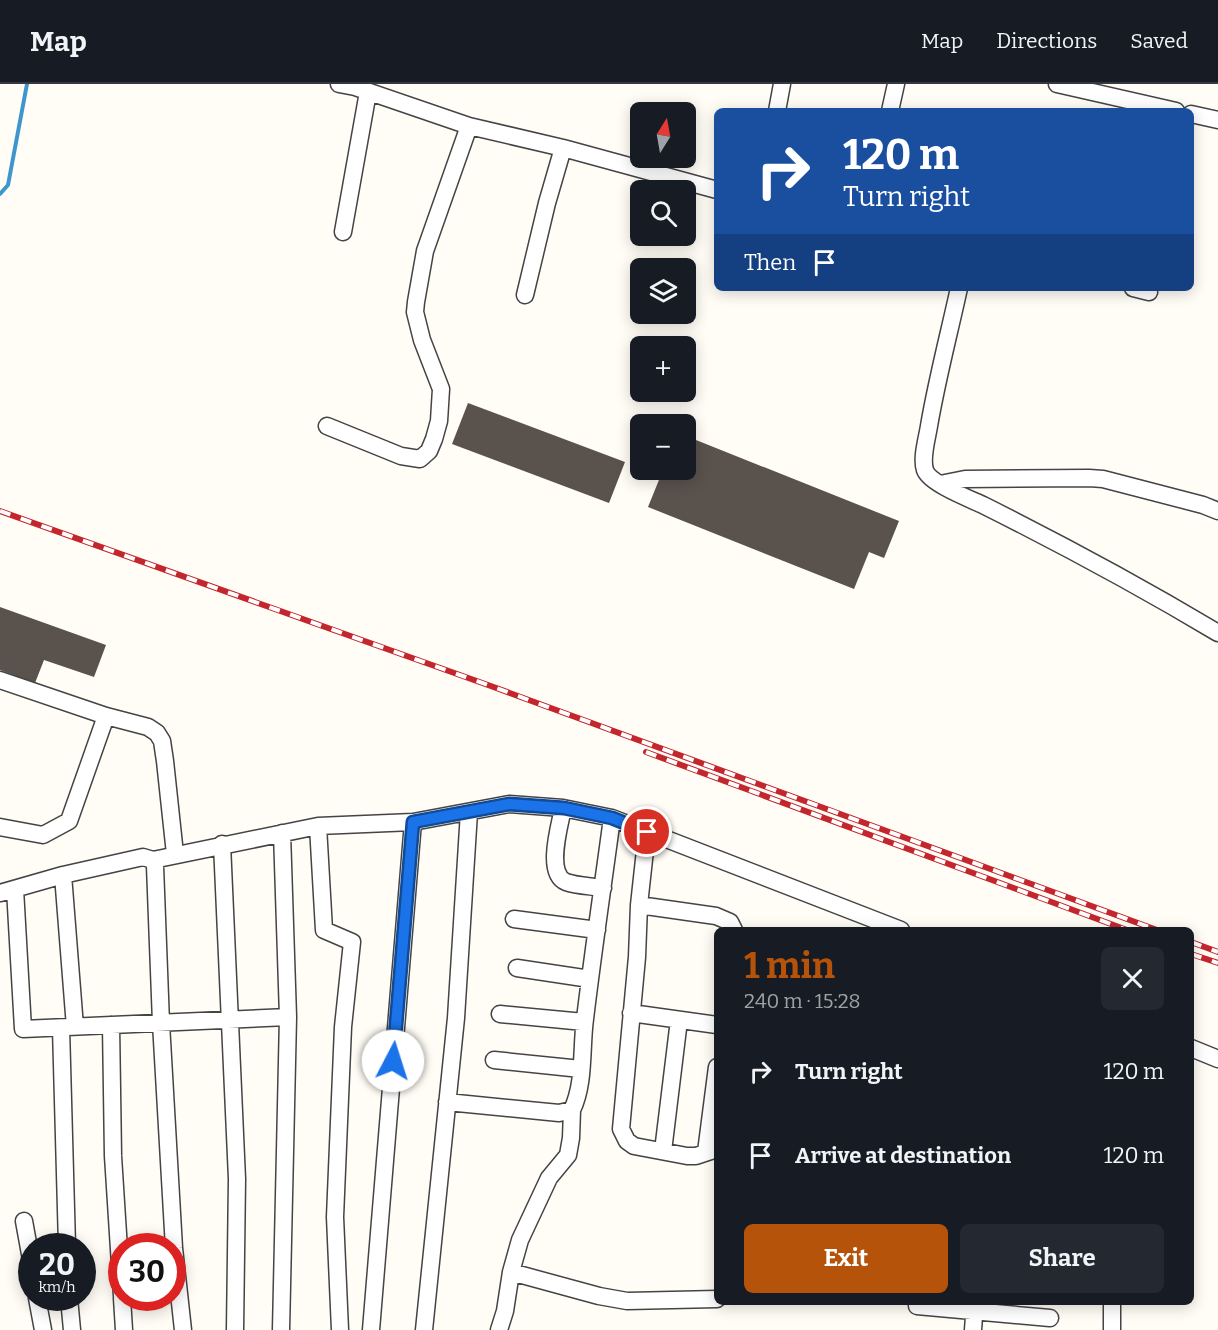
<!DOCTYPE html>
<html lang="en">
<head>
<meta charset="utf-8">
<style>
	body { margin:0; font-family:Bitter,serif; background:#242831; color:#f1f3f6; height:100vh; display:flex; flex-direction:column; font-size:22px; white-space:nowrap }
	* { box-sizing:border-box; margin:0 }
	p { font-size:20px; color:#9ea1a6 }
	.icon { flex:none; width:33px; height:33px; fill:none; stroke:currentColor; stroke-width:2; stroke-linecap:round; stroke-linejoin:round }
	.map { position:relative; flex:1; overflow:hidden }
	.panel { position:absolute; left:714px; top:843px; width:480px; height:378px; display:flex; flex-direction:column; background:#171b24; border-radius:9px; box-shadow:0 3px 15px #0003 }
	.panel>* { flex:none }
	.guide { position:absolute; left:714px; top:24px; width:480px; height:183px; border-radius:9px; box-shadow:0 3px 15px #0003; background:#1a4fa0; color:#fff; overflow:hidden }
	.needle { width:39px; rotate:11deg }
	.buttons { position:absolute; left:630px; top:18px; display:grid; gap:12px }
	.buttons a { display:grid; place-items:center; width:66px; height:66px; border-radius:9px; background:#171b24; box-shadow:0 3px 15px #0003; font-size:30px }
	.speed { position:absolute; left:18px; top:1149px; display:flex; gap:12px; font-size:30px; font-weight:700; text-align:center }
	.speed>* { display:grid; place-content:center; width:78px; height:78px; border-radius:50%; background:#171b24; box-shadow:0 3px 15px #0003; line-height:1 }
	.speed small { font-size:15px; font-weight:400 }
	.speed .limit { border:9px solid #d22; background:#fff; color:#111 }
	.pin { position:absolute; display:grid; place-items:center; width:51px; height:51px; color:#fff; margin:-26px; border:3px solid #fff; border-radius:50%; box-shadow:0 2px 6px #0007 }
	.me { position:absolute; width:66px; margin:-33px; rotate:5deg; stroke-linejoin:round; filter:drop-shadow(0 0 4px #0008) }
	.turn { display:flex; align-items:center; gap:21px; height:126px; padding:0 30px; font-size:27px }
	.turn .icon { width:78px; height:78px; stroke-width:2.5 }
	.turn b { display:block; font-size:42px; line-height:51px }
	.then { display:flex; align-items:center; height:57px; padding:0 30px; background:#0003; gap:12px; font-size:22px }
	.round { display:grid; place-items:center; flex:none; width:63px; height:63px; border-radius:9px; background:#242831 }
	.head { display:flex; align-items:center; justify-content:space-between; height:102px; padding:0 30px }
	h1 { font-size:36px; font-weight:700; line-height:45px; color:#b45309 }
	.cta { display:flex; gap:12px; margin-top:auto; padding:12px 30px }
	.cta a { flex:1; height:69px; border-radius:9px; background:#b45309; color:#fff; font-size:24px; font-weight:700; line-height:69px; text-align:center }
	.cta a+a { background:#242831; color:#f1f3f6 }
	ul { padding:0; list-style:none }
	li { display:flex; align-items:center; gap:18px; height:84px; padding:0 30px }
	li div { flex:1 }
	li b { display:block; font-size:22px }
	li em { font-style:normal }
	header { display:flex; align-items:center; gap:36px; box-sizing:border-box; height:84px; padding:0 30px; background:#171b24; border-bottom:2px solid #363941 }
	header strong { font-size:28px }
	nav { display:flex; gap:33px; margin-inline-start:auto; font-size:21px }
	.map>svg:first-child { display:block }
</style>
</head>
<body>
<header>
<strong>Map</strong>
<nav><a>Map</a><a>Directions</a><a>Saved</a></nav>
</header>
<div class="map">
<svg width="1218" height="1246" viewBox="0 0 1218 1246">
	<rect width="100%" height="100%" fill="#fffdf5"/>
	<g fill="none" stroke-linecap="round" stroke-linejoin="round">
		<!-- stream -->
		<path stroke="#3f96cf" stroke-width="4" d="M 0,110 L 8,101 L 27,0"/>
	</g>
	<!-- building -->
	<path fill="#5a524d" d="M 468,319 L 625,378 L 609,419 L 452,360 Z
		M 686,352 L 899,437 L 884,474 L 869,468 L 854,505 L 648,423 L 663,386 L 686,386 Z
		M 0,523 L 106,561 L 94,593 L 44,576 L 35,599 L 0,586 Z"/>
	<g fill="none" stroke-linecap="round" stroke-linejoin="round">
		<!-- minor casing -->
		<g stroke="#444" stroke-width="19">
			<path id="minor" d="M 339,0 L 355,3 L 469,42 L 563,64 L 717,106
				M 1057,0 L 1176,27
				M 777,27 L 782,0
				M 890,27 L 896,0
				M 1191,30 L 1218,36
				M 343,148 L 368,8
				M 959,204 C 949,250 937,295 929,342 C 927,355 921,374 925,386 C 929,399 970,415 983,421 C 1063,461 1141,503 1218,549
				M 1133,204 L 1149,208
				M 525,211 L 547,119 L 563,64
				M 327,342 L 401,372 L 420,375 L 429,367 L 434,355 L 439,337 L 441,305 L 422,256 L 415,228 L 416,218 L 425,167 L 469,42
				M 940,400 L 965,395 L 1089,394 L 1103,395 L 1203,421 L 1218,427
				M 0,596 L 106,632 L 148,643 L 157,649 L 162,657 L 165,677 L 175,770
				M 563,724 C 560,741 545,789 566,798 C 577,802 591,802 603,804
				M 318,742 L 324,846 L 352,858 L 343,943 L 335,1133 L 340,1246
				M 0,743 L 43,751 L 69,737 L 106,632
				M 647,748 L 639,821 L 637,873 L 621,1045 L 627,1057 L 634,1062 L 687,1072 L 696,1072 L 717,1065
				M 222,760 L 237,1095 L 235,1246
				M 153,776 L 318,742 L 413,738 L 509,720 L 563,724 L 612,734 L 901,846
				M 63,791 L 75,943
				M 15,805 L 23,945 L 288,933
				M 0,809 L 63,791 L 143,773 L 153,776 L 155,782 L 161,939 L 174,1164 L 183,1246
				M 639,821 L 716,832 L 730,838 L 734,846
				M 514,835 L 597,846
				M 517,884 L 590,895
				M 631,929 L 717,941
				M 500,930 L 584,938
				M 111,941 L 113,1072 L 122,1212
				M 61,944 L 67,1162
				M 1191,964 L 1218,975
				M 494,976 L 581,985
				M 447,1018 L 559,1029 L 572,1026 C 585,999 581,964 585,935 C 593,868 603,801 612,734
				M 663,1067 L 679,936
				M 706,1068 L 717,983
				M 24,1137 L 32,1181
				M 511,1188 L 599,1212 L 627,1217 L 717,1215
				M 37,1214 L 43,1246
				M 69,1214 L 72,1246
				M 122,1214 L 124,1246
				M 1112,1218 L 1112,1246
				M 917,1222 L 1050,1234
				M 281,1246 L 288,933 L 282,749
				M 371,1246 L 413,738
				M 424,1246 L 456,934 L 469,728
				M 499,1246 L 505,1227 L 511,1188 L 520,1156 L 549,1094 L 568,1071 L 571,1054 L 572,1026
				M 973,1246 L 975,1218"/>
		</g>
		<!-- minor -->
		<use href="#minor" stroke="#fff" stroke-width="16"/>
		<!-- rail casing -->
		<g stroke="#c4262e" stroke-width="6">
			<path id="rail" d="M 0,427 L 488,601 L 1157,846
				M 646,668 L 1127,846
				M 1191,858 L 1218,868
				M 1191,870 L 1218,879"/>
		</g>
		<!-- rail -->
		<use href="#rail" stroke="#fff" stroke-width="4" stroke-dasharray="11" stroke-linecap="butt"/>
	</g>
	<g fill="none" stroke-linecap="round" stroke-linejoin="round">
		<!-- route casing -->
		<g stroke="#114b97" stroke-width="15">
			<path id="route" d="M 393,977 L 413,738 L 509,720 L 564,724 L 612,734 L 647,748"/>
		</g>
		<!-- route -->
		<use href="#route" stroke="#1a73e8" stroke-width="10"/>
	</g>
</svg>
<div class="buttons">
<a><svg class="needle" viewBox="-14 -14 28 28"><path d="M0-13l5 13h-10z" fill="#e53935"/><path d="M0 13l5-13h-10z" fill="#9ea1a6"/></svg></a>
<a><svg class="icon" aria-label="search" viewBox="0 0 24 24"><circle cx="10" cy="10" r="6"/><path d="M15 15l6 6"/></svg></a>
<a><svg class="icon" aria-label="layers" viewBox="0 0 24 24"><path d="M12 4l9 5-9 5-9-5zM3 14l9 5 9-5"/></svg></a>
<a>+</a>
<a>−</a>
</div>
<div class="speed"><div>20<small>km/h</small></div><div class="limit">30</div></div>
<div class="pin" style="left:647px;top:748px;background:#d93025"><svg class="icon" aria-label="arrive" viewBox="0 0 24 24"><path d="M6 21V4h12l-3 4 3 4H6"/></svg></div>
<svg class="me" style="left:393px;top:977px" viewBox="-20 -20 40 40"><circle r="19" fill="#fff"/><path d="M0-13L10 11 0 6-10 11z" fill="#1a73e8"/></svg>
<div class="guide">
<div class="turn"><svg class="icon" aria-label="right" viewBox="0 0 24 24"><path d="M7 20v-9h11M14 6l5 5-5 5"/></svg><div><b>120 m</b>Turn right</div></div>
<div class="then">Then<svg class="icon" aria-label="arrive" viewBox="0 0 24 24"><path d="M6 21V4h12l-3 4 3 4H6"/></svg></div>
</div>
<section class="panel">
<div class="head"><div><h1>1 min</h1><p>240 m · 15:28</p></div><a class="round"><svg class="icon" aria-label="close" viewBox="0 0 24 24"><path d="M6 6l12 12M18 6L6 18"/></svg></a></div>
<ul>
<li><svg class="icon" aria-label="right" viewBox="0 0 24 24"><path d="M7 20v-9h11M14 6l5 5-5 5"/></svg><div><b>Turn right</b></div><em>120 m</em></li>
<li><svg class="icon" aria-label="arrive" viewBox="0 0 24 24"><path d="M6 21V4h12l-3 4 3 4H6"/></svg><div><b>Arrive at destination</b></div><em>120 m</em></li>
</ul>
<div class="cta"><a>Exit</a><a>Share</a></div>
</section>
</div>
</body>
</html>
